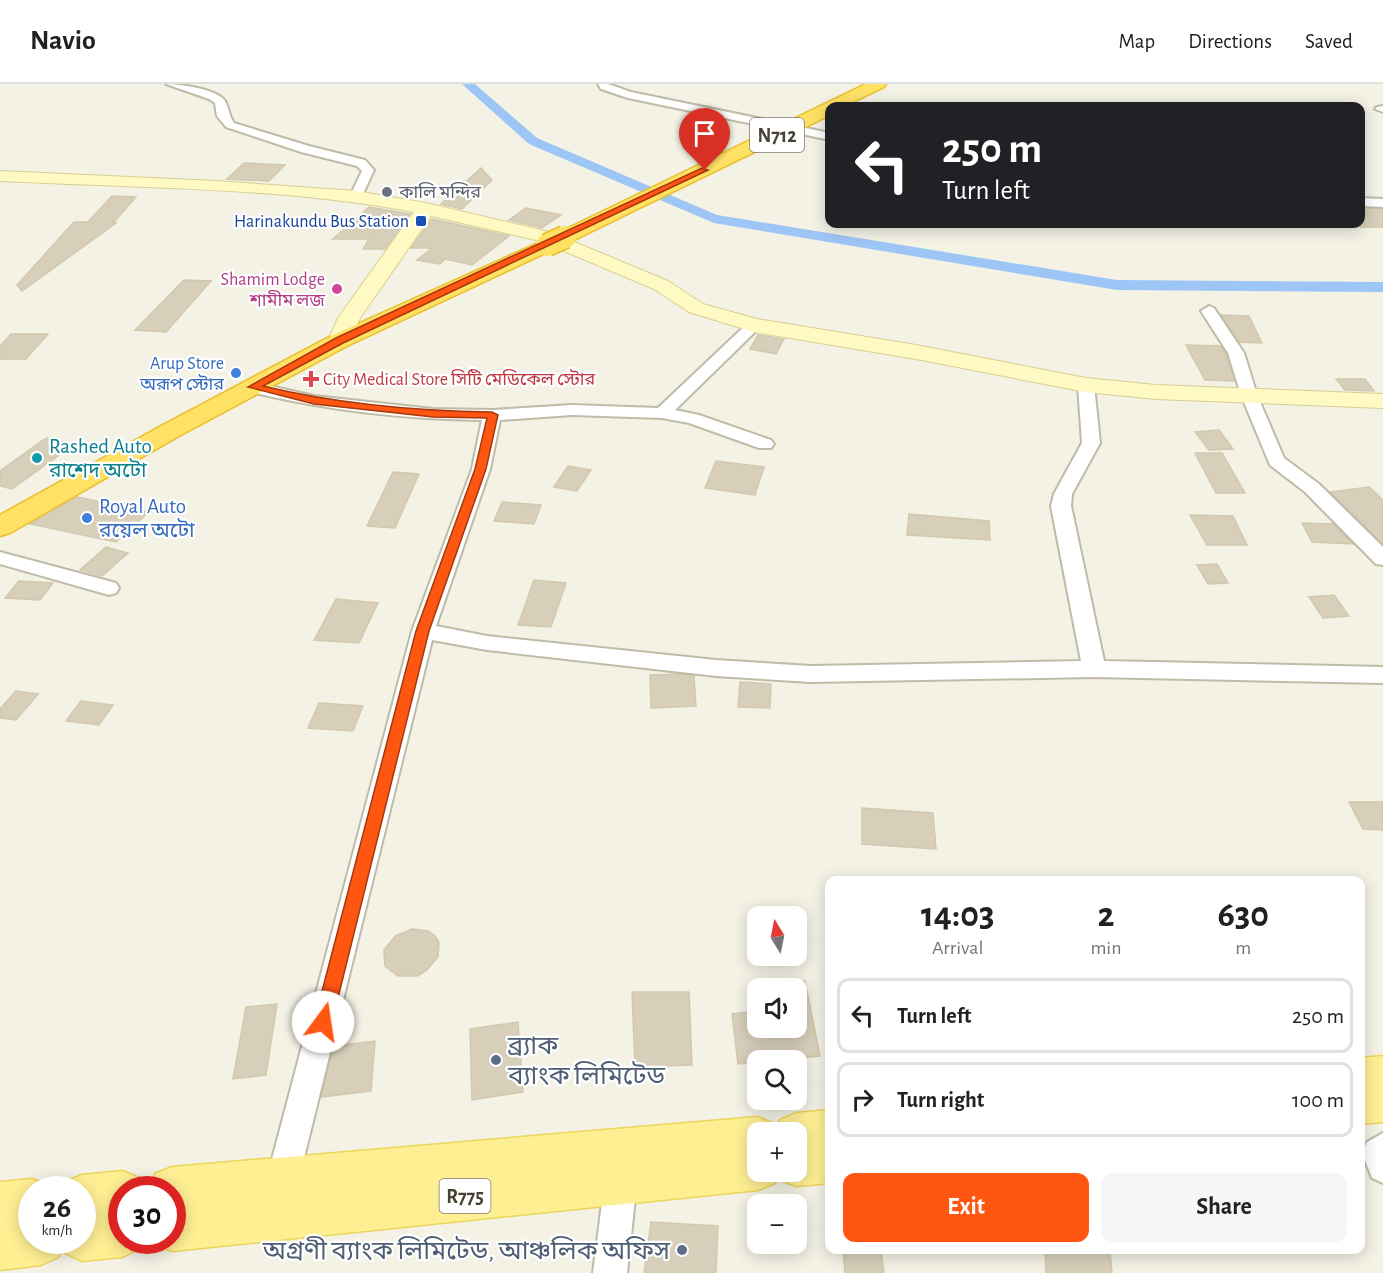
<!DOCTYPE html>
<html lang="en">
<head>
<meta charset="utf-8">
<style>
	body { margin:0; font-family:"Alegreya Sans","Noto Sans Bengali",sans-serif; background:#f6f6f6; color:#202124; height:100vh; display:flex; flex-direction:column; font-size:22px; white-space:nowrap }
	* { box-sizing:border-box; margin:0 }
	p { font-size:20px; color:#757577 }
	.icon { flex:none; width:33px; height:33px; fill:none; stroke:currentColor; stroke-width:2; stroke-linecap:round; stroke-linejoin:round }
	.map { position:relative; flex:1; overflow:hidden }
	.details { position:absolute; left:825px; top:792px; width:540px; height:378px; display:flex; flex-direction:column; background:#fff; border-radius:12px; box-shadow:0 3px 15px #0003 }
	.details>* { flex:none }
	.hud { position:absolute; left:825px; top:18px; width:540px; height:126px; border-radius:12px; box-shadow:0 3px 15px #0003; background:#202124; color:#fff; overflow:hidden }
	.needle { width:39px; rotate:350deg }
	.fabs { position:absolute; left:747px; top:822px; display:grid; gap:12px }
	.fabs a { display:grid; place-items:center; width:60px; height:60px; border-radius:12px; background:#fff; box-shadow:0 3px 15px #0003; font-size:30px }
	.speed { position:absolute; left:18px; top:1092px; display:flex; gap:12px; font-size:30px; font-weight:700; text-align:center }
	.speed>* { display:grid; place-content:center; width:78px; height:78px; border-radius:50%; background:#fff; box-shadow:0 3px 15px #0003; line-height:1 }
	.speed small { font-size:15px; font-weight:400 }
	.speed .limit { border:9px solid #d22; background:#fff; color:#111 }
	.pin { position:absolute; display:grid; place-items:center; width:51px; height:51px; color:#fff; margin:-62px -26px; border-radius:50% 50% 50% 0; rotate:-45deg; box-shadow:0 0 6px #0007 }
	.pin .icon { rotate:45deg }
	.me { position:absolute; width:66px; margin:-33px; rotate:14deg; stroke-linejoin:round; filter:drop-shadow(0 0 4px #0008) }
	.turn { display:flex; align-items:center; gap:21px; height:126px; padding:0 18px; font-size:27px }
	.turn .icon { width:78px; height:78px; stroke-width:2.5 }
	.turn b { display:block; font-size:42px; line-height:51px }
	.eta { display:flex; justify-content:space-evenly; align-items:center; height:102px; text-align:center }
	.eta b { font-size:36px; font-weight:600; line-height:42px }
	.action { display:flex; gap:12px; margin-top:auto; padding:12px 18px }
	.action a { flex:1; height:69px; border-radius:12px; background:#ff5611; color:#fff; font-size:24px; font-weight:600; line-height:69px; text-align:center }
	.action a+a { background:#f6f6f6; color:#202124 }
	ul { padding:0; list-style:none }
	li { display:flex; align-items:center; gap:18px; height:75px; margin:0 12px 9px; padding:0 6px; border:3px solid #e0e0e0; border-radius:12px }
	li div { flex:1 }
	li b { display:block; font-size:22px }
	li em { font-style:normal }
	header { display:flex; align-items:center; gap:36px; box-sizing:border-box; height:84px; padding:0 30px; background:#fff; border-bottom:2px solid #e0e0e0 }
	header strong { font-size:28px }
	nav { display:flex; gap:33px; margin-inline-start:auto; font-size:21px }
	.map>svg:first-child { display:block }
</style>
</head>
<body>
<header>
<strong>Navio</strong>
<nav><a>Map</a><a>Directions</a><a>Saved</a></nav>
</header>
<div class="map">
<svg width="1383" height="1189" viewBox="0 0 1383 1189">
	<rect width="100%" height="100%" fill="#f4f2e5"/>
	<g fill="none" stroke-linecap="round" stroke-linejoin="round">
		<!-- canal -->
		<path fill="#9dc5f6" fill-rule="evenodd" d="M 462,0 L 475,0 L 537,54 L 717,131 L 1117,196 L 1383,198 L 1383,208 L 1117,206 L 714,139 L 529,60 Z"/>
	</g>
	<!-- building -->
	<path fill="#d7cfba" stroke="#d2c9ad" stroke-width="1.5" d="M 244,79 L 285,81 L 269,97 L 227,95 Z
		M 481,84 L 492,96 L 462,125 L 441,120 Z
		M 112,112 L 136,113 L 113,139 L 116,139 L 22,207 L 17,201 L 74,138 L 88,138 Z
		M 369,123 L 410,130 L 385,165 L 363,165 L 369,155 L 333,155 Z
		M 526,124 L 561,131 L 542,144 L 509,136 Z
		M 1360,124 L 1383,125 L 1383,143 L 1360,143 Z
		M 432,135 L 509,152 L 472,181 L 445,175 L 440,180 L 417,176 L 432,164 L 411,164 Z
		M 184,196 L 211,197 L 166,248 L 135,246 Z
		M 1221,231 L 1249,232 L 1262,259 L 1239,258 Z
		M 11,250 L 48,250 L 26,275 L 0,275 L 0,262 Z
		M 758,251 L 784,255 L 776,270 L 750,265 Z
		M 1186,261 L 1221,262 L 1226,270 L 1234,297 L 1205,296 Z
		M 1336,295 L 1365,295 L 1374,307 L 1345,306 Z
		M 1219,346 L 1233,365 L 1209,366 L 1195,348 Z
		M 46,354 L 73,361 L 12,405 L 0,402 L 0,387 Z
		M 1195,369 L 1222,369 L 1245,409 L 1216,409 Z
		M 716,377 L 764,383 L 755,411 L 705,404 Z
		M 568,382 L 591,386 L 577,407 L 554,403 Z
		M 393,388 L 419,390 L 395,444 L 367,442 Z
		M 1369,403 L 1383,416 L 1383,460 L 1330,408 Z
		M 77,413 L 149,428 L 116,458 L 30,440 Z
		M 502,418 L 541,421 L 534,440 L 494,437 Z
		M 909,430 L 989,437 L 990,456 L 907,451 Z
		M 1190,431 L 1233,432 L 1247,461 L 1207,461 Z
		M 1302,439 L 1334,440 L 1353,460 L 1312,458 Z
		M 106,463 L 128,469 L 102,492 L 80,486 Z
		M 1217,480 L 1228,499 L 1208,500 L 1197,481 Z
		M 534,496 L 566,499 L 551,543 L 518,541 Z
		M 19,497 L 53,499 L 40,516 L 5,514 Z
		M 1334,511 L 1349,532 L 1323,534 L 1309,513 Z
		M 336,515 L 378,519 L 359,559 L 314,556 Z
		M 681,590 L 694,592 L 696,622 L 651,624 L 650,591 Z
		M 740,598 L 771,600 L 770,624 L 738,623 Z
		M 16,607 L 38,610 L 16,636 L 0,634 L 0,625 Z
		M 81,617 L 113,621 L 99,641 L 66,637 Z
		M 319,619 L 363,622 L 353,647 L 308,644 Z
		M 1349,718 L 1383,718 L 1383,746 L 1363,745 Z
		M 862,724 L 933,729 L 936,765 L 862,760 Z
		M 412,845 L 428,847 L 435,852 L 439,858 L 438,873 L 426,887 L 417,892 L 398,892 L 385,882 L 384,866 L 395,852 Z
		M 796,897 L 805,897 L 820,972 L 738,980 L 732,930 L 758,927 L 758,944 L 796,944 Z
		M 632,908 L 689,908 L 692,981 L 635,983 Z
		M 277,920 L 266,991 L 233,995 L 246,923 Z
		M 518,938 L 523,1008 L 472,1016 L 470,945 Z
		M 375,957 L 371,1007 L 321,1013 L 334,962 Z
		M 651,1138 L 718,1142 L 716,1189 L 644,1189 Z
		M 843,1166 L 881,1166 L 884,1189 L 845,1189 Z
		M 1045,1166 L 1110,1166 L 1112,1189 L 1046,1189 Z"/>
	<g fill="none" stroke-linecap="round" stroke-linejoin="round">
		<!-- street casing -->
		<g stroke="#c0bba7" stroke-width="4">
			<path id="street" d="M 166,0 C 179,0 217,5 225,17 C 229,24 229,32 234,39 L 309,62 L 365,76 L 374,86 L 362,112 L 356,116 L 350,112 L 362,87 L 357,82 L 301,68 L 226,43 L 217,32 L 215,19 L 209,15 Z
				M 598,0 L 608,0 L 631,8 L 830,49 L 830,56 L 628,14 L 601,5 Z
				M 1383,22 L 1383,28 L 1375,25 L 1377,23 Z
				M 1360,114 L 1383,115 L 1383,123 L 1360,122 Z
				M 1209,222 L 1214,224 L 1244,269 L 1257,311 L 1284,374 L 1319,400 L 1383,463 L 1383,481 L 1376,480 L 1305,408 L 1270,381 L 1241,311 L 1228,269 L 1201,227 Z
				M 754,236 L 762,241 L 759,244 L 675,326 L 699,331 L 771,356 L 774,360 L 771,364 L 759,364 L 689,339 L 662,334 L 572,331 L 500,336 L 490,385 L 436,542 L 487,552 L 716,576 L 811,582 L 1081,577 L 1051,422 L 1054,410 L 1082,359 L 1078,301 L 1086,296 L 1094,301 L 1100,359 L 1072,410 L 1071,422 L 1104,577 L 1383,583 L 1383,599 L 1094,593 L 811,598 L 716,592 L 487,566 L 432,556 L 298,1098 L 293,1109 L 282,1114 L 271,1109 L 266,1098 L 412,547 L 472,385 L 482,336 C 403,335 324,326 247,307 L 245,303 L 253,298 L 314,312 L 433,325 L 492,326 L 572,321 L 658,324 L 749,238 Z
				M 0,468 L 116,499 L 119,504 L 116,509 L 109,511 L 0,480 Z
				M 1383,1049 L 1383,1099 L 1372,1094 L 1362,1069 L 1367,1058 Z
				M 621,1080 L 632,1085 L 637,1096 L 627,1189 L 593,1189 L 605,1096 L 610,1085 Z"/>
		</g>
		<!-- secondary casing -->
		<g stroke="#d7cf92" stroke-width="2">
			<path id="secondary" d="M 0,87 L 217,97 L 356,107 L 426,119 L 553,149 L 668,197 L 703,220 L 757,235 L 916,261 L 1086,294 L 1156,301 L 1383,310 L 1383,324 L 1156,315 L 1086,308 L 916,275 L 754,248 L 689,228 L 654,205 L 540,157 L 431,132 L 360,234 L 347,262 L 339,264 L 331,262 L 328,257 L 338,234 L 414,128 C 279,103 138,104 0,97 Z"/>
		</g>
		<!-- primary casing -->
		<g stroke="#edd55b" stroke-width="3">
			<path id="primary" d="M 1383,972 L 1383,1038 L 1360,1040 L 1360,974 Z
				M 830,1026 L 830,1099 L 796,1102 L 779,1095 L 778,1091 L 775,1099 L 758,1106 L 172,1167 L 155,1160 L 153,1156 L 172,1156 L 172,1106 L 149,1106 L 155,1090 L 172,1083 L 758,1033 L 774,1040 L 776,1044 L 780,1036 L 796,1029 ZM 758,1048 L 796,1048 L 796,1088 L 758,1088 Z
				M 122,1087 L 139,1094 L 144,1106 L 122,1106 L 122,1156 L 143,1156 L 139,1165 L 122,1173 L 82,1177 L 65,1169 L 62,1164 L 58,1173 L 41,1181 L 0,1186 L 0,1098 L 32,1095 L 49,1102 L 51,1106 L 32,1106 L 32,1156 L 82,1156 L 82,1106 L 62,1106 L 65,1098 L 82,1091 Z"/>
		</g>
		<!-- highway casing -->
		<g stroke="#e9be2a" stroke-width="3">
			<path id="highway" d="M 866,0 L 886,0 L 884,3 L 845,22 L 830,22 L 830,31 L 572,157 L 558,157 L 555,153 L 558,149 Z
				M 547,155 L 554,157 L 557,161 L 554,165 L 347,262 L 179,352 L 10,449 L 0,452 L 0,431 L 161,342 L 331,252 Z"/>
		</g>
		<!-- street -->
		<use href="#street" fill="#fff" fill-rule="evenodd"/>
		<!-- secondary -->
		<use href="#secondary" fill="#fff9c4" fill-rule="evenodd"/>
		<!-- primary -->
		<use href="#primary" fill="#ffef93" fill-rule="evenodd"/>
		<!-- highway -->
		<use href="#highway" fill="#ffe165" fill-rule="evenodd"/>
		<!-- highway-bridge casing -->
		<g stroke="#e9be2a" stroke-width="25" stroke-linecap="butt">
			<path id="highway-bridge" d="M 547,161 L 565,153"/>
		</g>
		<!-- highway-bridge -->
		<use href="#highway-bridge" stroke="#ffe165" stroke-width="22"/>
	</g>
	<!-- route -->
	<path fill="#ff5611" stroke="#a6380b" stroke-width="1.5" d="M 702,84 L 708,86 L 343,259 L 263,302 C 338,320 415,327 492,328 L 498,331 L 486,385 L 429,547 L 332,938 L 330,944 L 323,946 L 317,944 L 314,938 L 416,547 L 475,385 L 487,334 L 433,333 L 314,320 L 248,303 L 336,254 Z"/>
	<!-- markers -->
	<circle fill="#6b7280" stroke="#fff" stroke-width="2" cx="387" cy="108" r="6"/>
	<rect fill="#1a4fb4" stroke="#fff" stroke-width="2" x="415" y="131" width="12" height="12" rx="3"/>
	<circle fill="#d1479c" stroke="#fff" stroke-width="2" cx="337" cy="205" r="6"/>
	<g fill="#3f7fe0" stroke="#fff" stroke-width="2">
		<circle cx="236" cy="289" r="6"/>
		<circle cx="87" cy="434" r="6"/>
	</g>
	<path fill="#e0444e" stroke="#fff" stroke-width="2" d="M308 286h6v6h6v6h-6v6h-6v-6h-6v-6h6z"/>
	<circle fill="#0f9aa8" stroke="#fff" stroke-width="2" cx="37" cy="374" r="6"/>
	<g fill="#5c6f8a" stroke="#fff" stroke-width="2">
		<circle cx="496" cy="976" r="6"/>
		<circle cx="682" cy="1166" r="6"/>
	</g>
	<g text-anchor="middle" stroke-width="4.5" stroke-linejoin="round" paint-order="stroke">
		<!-- far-worship labels -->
		<g font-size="18" fill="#5b616d" stroke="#fff" text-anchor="start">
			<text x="399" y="114">কালি মন্দির</text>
		</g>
		<!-- far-transit labels -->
		<g font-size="18" fill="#164399" stroke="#fff" text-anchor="end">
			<text x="409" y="143">Harinakundu Bus Station</text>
		</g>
		<!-- far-hotel labels -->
		<g font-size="18" fill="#b23c85" stroke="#fff" text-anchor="end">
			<text x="325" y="201">Shamim Lodge<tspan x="325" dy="21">শামীম লজ</tspan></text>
		</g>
		<!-- far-shop labels -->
		<g font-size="18" fill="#366cbe" stroke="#fff" text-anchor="end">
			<text x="224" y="285">Arup Store<tspan x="224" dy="21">অরূপ স্টোর</tspan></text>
		</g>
		<!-- far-health labels -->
		<g font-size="18" fill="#be3a42" stroke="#fff" text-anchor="start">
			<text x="323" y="301">City Medical Store সিটি মেডিকেল স্টোর</text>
		</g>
		<!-- shield labels -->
		<g fill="#fff" stroke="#7e7b71" stroke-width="1.5">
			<rect x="750" y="34" width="54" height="34" rx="4.5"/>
			<rect x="439.5" y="1095" width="51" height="34" rx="4.5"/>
		</g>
		<g font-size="20" font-weight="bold" fill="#474234">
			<text x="777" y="58">N712</text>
			<text x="465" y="1119">R775</text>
		</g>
		<!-- culture labels -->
		<g font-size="21" fill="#0d838f" stroke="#fff" text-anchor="start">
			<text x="49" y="369">Rashed Auto<tspan x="49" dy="24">রাশেদ অটো</tspan></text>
		</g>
		<!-- shop labels -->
		<g font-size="21" fill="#366cbe" stroke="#fff" text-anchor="start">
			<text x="99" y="429">Royal Auto<tspan x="99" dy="24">রয়েল অটো</tspan></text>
		</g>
		<!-- near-service labels -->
		<g font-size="26" fill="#4e5e75" stroke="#fff" text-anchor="start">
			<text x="508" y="970">ব্র্যাক<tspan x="508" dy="30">ব্যাংক লিমিটেড</tspan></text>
			<text x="670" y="1175" text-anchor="end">অগ্রণী ব্যাংক লিমিটেড, আঞ্চলিক অফিস</text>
		</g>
	</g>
</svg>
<div class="fabs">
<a><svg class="needle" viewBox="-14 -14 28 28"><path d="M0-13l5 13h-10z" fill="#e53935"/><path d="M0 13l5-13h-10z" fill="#757577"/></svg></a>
<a><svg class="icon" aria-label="sound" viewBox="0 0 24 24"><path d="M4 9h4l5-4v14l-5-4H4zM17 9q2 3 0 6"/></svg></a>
<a><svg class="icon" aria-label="search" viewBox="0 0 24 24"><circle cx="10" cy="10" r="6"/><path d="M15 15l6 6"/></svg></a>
<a>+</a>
<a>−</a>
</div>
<div class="speed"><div>26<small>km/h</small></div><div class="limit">30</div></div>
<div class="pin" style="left:705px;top:86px;background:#d93025"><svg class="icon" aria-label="arrive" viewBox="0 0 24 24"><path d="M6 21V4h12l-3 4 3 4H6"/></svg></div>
<svg class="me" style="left:323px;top:938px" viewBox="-20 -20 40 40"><circle r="19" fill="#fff"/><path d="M0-13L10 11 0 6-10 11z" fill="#ff5611"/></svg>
<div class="hud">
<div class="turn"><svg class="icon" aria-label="left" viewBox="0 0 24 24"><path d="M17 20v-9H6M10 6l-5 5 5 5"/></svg><div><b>250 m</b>Turn left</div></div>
</div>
<section class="details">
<div class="eta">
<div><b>14:03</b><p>Arrival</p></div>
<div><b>2</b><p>min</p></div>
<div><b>630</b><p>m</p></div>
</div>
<ul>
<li><svg class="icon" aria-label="left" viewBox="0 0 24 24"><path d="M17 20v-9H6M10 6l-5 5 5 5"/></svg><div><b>Turn left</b></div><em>250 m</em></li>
<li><svg class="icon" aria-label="right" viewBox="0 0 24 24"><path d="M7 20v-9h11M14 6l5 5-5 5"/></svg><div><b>Turn right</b></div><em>100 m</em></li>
</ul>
<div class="action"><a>Exit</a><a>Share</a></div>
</section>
</div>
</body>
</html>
